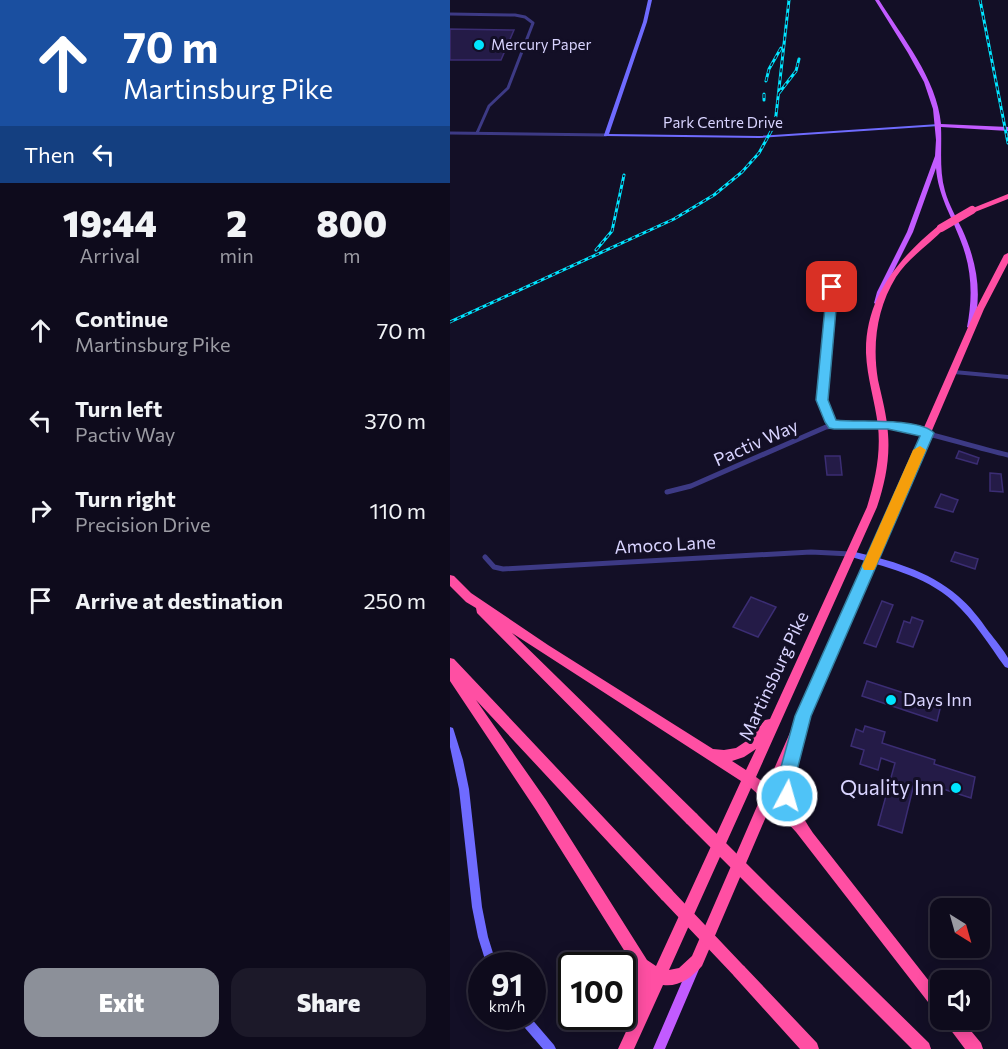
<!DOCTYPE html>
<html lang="en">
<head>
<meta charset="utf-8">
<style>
	body { margin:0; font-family:Commissioner,sans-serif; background:#1c1929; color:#f1f3f6; height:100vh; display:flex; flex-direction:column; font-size:22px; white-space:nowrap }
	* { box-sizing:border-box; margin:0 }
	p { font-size:20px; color:#9b9ba3 }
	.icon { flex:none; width:33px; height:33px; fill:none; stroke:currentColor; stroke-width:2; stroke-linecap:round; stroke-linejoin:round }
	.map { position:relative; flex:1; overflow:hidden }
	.panel { display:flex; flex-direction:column; background:#0e0b1c; width:450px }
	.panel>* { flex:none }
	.top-card { background:#1a4fa0; color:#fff; overflow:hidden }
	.needle { width:39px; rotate:143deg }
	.fabs { position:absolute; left:480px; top:898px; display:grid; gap:12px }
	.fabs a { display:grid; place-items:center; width:60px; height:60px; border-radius:12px; background:#0e0b1c; box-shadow:0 3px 15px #0003,0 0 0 2px #2e2b3b; font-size:30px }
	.speed { position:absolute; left:18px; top:952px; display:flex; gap:12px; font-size:30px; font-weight:700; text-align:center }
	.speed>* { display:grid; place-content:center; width:78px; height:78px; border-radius:50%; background:#0e0b1c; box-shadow:0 3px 15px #0003,0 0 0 2px #2e2b3b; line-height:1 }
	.speed small { font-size:15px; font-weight:400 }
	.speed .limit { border:3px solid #111; border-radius:9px; background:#fff; color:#111 }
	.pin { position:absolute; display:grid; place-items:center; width:51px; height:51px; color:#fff; margin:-26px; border-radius:12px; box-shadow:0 3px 9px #0006 }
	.me { position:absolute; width:66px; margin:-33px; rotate:6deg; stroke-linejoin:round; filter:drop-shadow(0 0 4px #0008) }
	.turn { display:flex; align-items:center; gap:21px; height:126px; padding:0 24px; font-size:27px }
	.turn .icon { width:78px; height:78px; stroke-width:2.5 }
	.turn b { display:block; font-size:42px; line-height:51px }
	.then { display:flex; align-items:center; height:57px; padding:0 24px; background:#0003; gap:12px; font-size:22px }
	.eta { display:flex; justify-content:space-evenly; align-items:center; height:102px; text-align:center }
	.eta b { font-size:36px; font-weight:800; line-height:42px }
	.cta { display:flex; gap:12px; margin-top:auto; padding:12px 24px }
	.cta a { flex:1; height:69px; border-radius:18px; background:#8c9099; color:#fff; font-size:24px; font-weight:800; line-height:69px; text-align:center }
	.cta a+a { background:#1c1929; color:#f1f3f6 }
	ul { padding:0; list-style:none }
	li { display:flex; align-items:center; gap:18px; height:90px; padding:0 24px }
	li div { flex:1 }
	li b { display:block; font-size:22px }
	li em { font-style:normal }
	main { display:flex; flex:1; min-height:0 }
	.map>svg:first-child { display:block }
</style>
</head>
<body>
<main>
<section class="panel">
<div class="top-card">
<div class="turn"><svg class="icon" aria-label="ahead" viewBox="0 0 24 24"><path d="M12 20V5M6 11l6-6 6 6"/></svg><div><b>70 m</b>Martinsburg Pike</div></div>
<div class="then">Then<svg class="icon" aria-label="left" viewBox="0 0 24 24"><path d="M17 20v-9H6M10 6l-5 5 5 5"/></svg></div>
</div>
<div class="eta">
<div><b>19:44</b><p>Arrival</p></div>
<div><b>2</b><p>min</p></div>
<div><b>800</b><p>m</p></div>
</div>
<ul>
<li><svg class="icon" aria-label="ahead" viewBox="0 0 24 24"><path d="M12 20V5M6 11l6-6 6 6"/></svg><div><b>Continue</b><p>Martinsburg Pike</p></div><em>70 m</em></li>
<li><svg class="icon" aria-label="left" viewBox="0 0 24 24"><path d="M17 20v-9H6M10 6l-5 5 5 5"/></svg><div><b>Turn left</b><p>Pactiv Way</p></div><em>370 m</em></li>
<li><svg class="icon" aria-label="right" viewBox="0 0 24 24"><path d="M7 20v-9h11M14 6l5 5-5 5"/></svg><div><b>Turn right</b><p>Precision Drive</p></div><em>110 m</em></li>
<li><svg class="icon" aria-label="arrive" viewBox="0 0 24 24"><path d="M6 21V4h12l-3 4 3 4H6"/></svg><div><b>Arrive at destination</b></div><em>250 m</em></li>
</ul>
<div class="cta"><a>Exit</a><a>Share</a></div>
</section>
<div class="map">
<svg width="558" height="1049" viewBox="0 0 558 1049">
	<rect width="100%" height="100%" fill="#130f26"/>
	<!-- building -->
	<path fill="#241b47" stroke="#3b2d73" stroke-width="1.5" d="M 0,29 L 64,30 L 51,60 L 0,60 Z
		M 509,451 L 529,458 L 527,464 L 506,458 Z
		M 375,456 L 390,456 L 392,475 L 377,475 Z
		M 540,473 L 551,474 L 553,492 L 540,491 Z
		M 491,494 L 508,500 L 503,512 L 485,507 Z
		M 505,552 L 528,559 L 525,569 L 501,561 Z
		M 301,597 L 326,607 L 308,637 L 283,627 Z
		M 432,601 L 443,605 L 426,647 L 414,643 Z
		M 462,617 L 473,621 L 463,647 L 447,642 L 454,621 L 460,623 Z
		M 417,681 L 491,705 L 487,721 L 412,696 Z
		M 415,726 L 435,732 L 432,743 L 485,760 L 484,764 L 525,777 L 521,798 L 465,780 L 452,833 L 428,825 L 445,763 L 431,758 L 428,770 L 410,764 L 414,750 L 401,746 L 406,729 L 413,732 Z"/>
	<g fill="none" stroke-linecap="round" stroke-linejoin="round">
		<!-- street-far2 -->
		<path stroke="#3d3a85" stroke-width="3" d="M 0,14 L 65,15 L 75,17 L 83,23 L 58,88 L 39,106 L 27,133
			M 0,133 L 156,135"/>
		<!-- street-far1 -->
		<path stroke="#3d3a85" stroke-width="4" d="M 504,372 L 558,377
			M 373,390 L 383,287"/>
		<!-- street -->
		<path stroke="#3d3a85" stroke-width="5" d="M 373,389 C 372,403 376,413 384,425
			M 217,492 L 241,486 L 376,427 C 441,415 495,441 558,455
			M 35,557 L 44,567 L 53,569 L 361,552 L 401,554"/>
		<!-- secondary -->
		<path fill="#6f6bff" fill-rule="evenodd" d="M 198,0 L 202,0 L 197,22 L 159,134 L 309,136 L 489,124 L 491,125 L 489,126 L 309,138 L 154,136 L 154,135 L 193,22 Z
			M 401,551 C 439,560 478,570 508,596 C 520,606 530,619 539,632 C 543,637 556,653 558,658 C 558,661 558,665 558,668 L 555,667 C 539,645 524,620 503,601 C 474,575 435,567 398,556 L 397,554 L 398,552 Z
			M 0,727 L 3,728 L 4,731 L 13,760 L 19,789 L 32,907 L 38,937 L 47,966 L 37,966 L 28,937 L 22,907 L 9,789 L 0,747 Z
			M 68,1017 L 80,1017 L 104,1045 L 106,1049 L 93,1049 L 69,1021 Z"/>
		<!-- primary -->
		<path fill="#c25bff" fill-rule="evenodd" d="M 425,0 L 429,0 C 452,37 487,79 491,124 L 558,127 L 558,131 L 491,127 C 492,148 489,170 495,191 C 499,205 506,217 512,229 C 526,259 534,297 522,328 L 520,329 L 517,327 C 523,297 522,268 510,239 C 501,215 488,195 486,168 L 463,232 L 433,292 L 430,303 L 427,305 L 424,303 L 427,292 L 457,232 L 485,156 L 486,140 L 483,109 L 474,82 L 458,53 Z
			M 244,961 L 248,963 L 250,967 L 215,1049 L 203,1049 L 240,963 Z"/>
		<!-- highway -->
		<path fill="#ff4fa3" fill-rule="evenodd" d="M 558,194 L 558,199 L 525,212 L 518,210 Z
			M 488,226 L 495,228 C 479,245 459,257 446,277 C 427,308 422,344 428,380 C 432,398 437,416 438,434 C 440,459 435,483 427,507 L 306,777 L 317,785 L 526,309 L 554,255 L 558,253 L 558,263 L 534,309 L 346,748 L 350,753 C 341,787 343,804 363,833 L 490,995 L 490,1013 L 485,1011 L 346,832 L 321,805 L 252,966 C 241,978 229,987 213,985 L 184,1049 L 168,1049 L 185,1012 L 183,1008 L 184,980 L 175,960 L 177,955 L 86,810 L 0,681 L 0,658 L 4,659 L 222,890 L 224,895 L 222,900 L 217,902 L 212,900 L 26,700 L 96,800 L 197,960 L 206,966 L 291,781 L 62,633 L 247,814 L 249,819 L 247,824 L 242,825 L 237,824 L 27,613 L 26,608 L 16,602 L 0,586 L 0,575 L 4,576 L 21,593 L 98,645 L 263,749 L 274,750 L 286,748 L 298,740 L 315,720 L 320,719 L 417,507 C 425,481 431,454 428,426 C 425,401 417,378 416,353 C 415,298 448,259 488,226 ZM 306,749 L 296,770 L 282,761 L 294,757 ZM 331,782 L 332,798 L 327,793 ZM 301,788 L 311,797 L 242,956 L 229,968 L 219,970 Z
			M 318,888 L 323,890 L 479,1043 L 481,1049 L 462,1049 L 313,900 L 311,895 L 313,890 Z
			M 289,964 L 294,966 L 367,1043 L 369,1049 L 350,1049 L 284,976 L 282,971 L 284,966 Z
			M 494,1020 L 512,1020 L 531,1043 L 533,1049 L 515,1049 L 497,1025 Z"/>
		<!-- rail casing -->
		<g stroke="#00e5ff" stroke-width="3">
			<path id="rail" d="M 530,0 L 558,143
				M 316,81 L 319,69 L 331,48
				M 329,93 L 346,71 L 349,59
				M 314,94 L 314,100
				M 146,250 L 162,231 L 174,175
				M 0,322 L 224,219 L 264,195 L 292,172 L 309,153 L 325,124 L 339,0"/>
		</g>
		<!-- rail -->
		<use href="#rail" stroke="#130f26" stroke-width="1.5" stroke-dasharray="4" stroke-linecap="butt"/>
		<!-- highway-bridge-far1 -->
		<path stroke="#ff4fa3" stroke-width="8" d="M 491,228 L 522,210"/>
		<!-- highway-bridge -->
		<path stroke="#ff4fa3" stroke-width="14" d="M 242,819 L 318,895
			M 217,895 L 289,971"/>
	</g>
	<!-- route -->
	<path fill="#4fc3f7" stroke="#337fa1" stroke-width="1.5" d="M 382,284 L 388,287 L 378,400 L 386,420 C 407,423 470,417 484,433 L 361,716 L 345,778 L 345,796 L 343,802 L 337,805 L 331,802 L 328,796 L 328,778 L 345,716 L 470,436 L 438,429 L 384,429 L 379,428 L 375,422 L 366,400 L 377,287 Z"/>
	<!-- slow -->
	<path fill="#f59e0b" d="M 470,446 L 476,450 L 426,566 L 424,570 L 414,570 L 412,566 L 463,450 Z"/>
	<!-- markers -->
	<g fill="#00e5ff" stroke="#130f26" stroke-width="2">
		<circle cx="29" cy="45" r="6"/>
		<circle cx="441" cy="700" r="6"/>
		<circle cx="506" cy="788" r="6"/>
	</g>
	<g text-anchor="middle" stroke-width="6" stroke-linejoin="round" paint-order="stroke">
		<!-- far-poi labels -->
		<g font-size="15" fill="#d9d4ff" stroke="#130f26" text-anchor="start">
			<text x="41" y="50">Mercury Paper</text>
		</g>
		<!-- far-street labels -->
		<g font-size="15" fill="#d9d4ff" stroke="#130f26">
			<text x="273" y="128">Park Centre Drive</text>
		</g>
		<!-- street labels -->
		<g font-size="18" fill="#d9d4ff" stroke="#130f26">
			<text transform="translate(306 443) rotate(-24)" y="6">Pactiv Way</text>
			<text transform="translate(215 545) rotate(-3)" y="6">Amoco Lane</text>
			<text transform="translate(324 676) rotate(-65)" y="6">Martinsburg Pike</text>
		</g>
		<!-- poi labels -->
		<g font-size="18" fill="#d9d4ff" stroke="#130f26" text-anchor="start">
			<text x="453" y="706">Days Inn</text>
		</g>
		<!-- near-poi labels -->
		<g font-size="21" fill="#d9d4ff" stroke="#130f26" text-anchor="end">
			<text x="494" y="795">Quality Inn</text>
		</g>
	</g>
</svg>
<div class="fabs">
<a><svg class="needle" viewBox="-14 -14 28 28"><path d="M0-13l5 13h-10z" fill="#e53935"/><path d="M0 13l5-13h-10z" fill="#9b9ba3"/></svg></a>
<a><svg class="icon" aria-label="sound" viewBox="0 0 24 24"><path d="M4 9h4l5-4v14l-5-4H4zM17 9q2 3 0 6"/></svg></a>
</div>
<div class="speed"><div>91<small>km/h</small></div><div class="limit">100</div></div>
<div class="pin" style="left:382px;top:287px;background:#d93025"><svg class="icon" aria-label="arrive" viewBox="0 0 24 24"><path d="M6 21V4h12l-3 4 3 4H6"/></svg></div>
<svg class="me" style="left:337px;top:796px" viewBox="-20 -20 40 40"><circle r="17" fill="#4fc3f7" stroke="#fff" stroke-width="3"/><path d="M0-11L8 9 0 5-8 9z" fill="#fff"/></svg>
</div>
</main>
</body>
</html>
